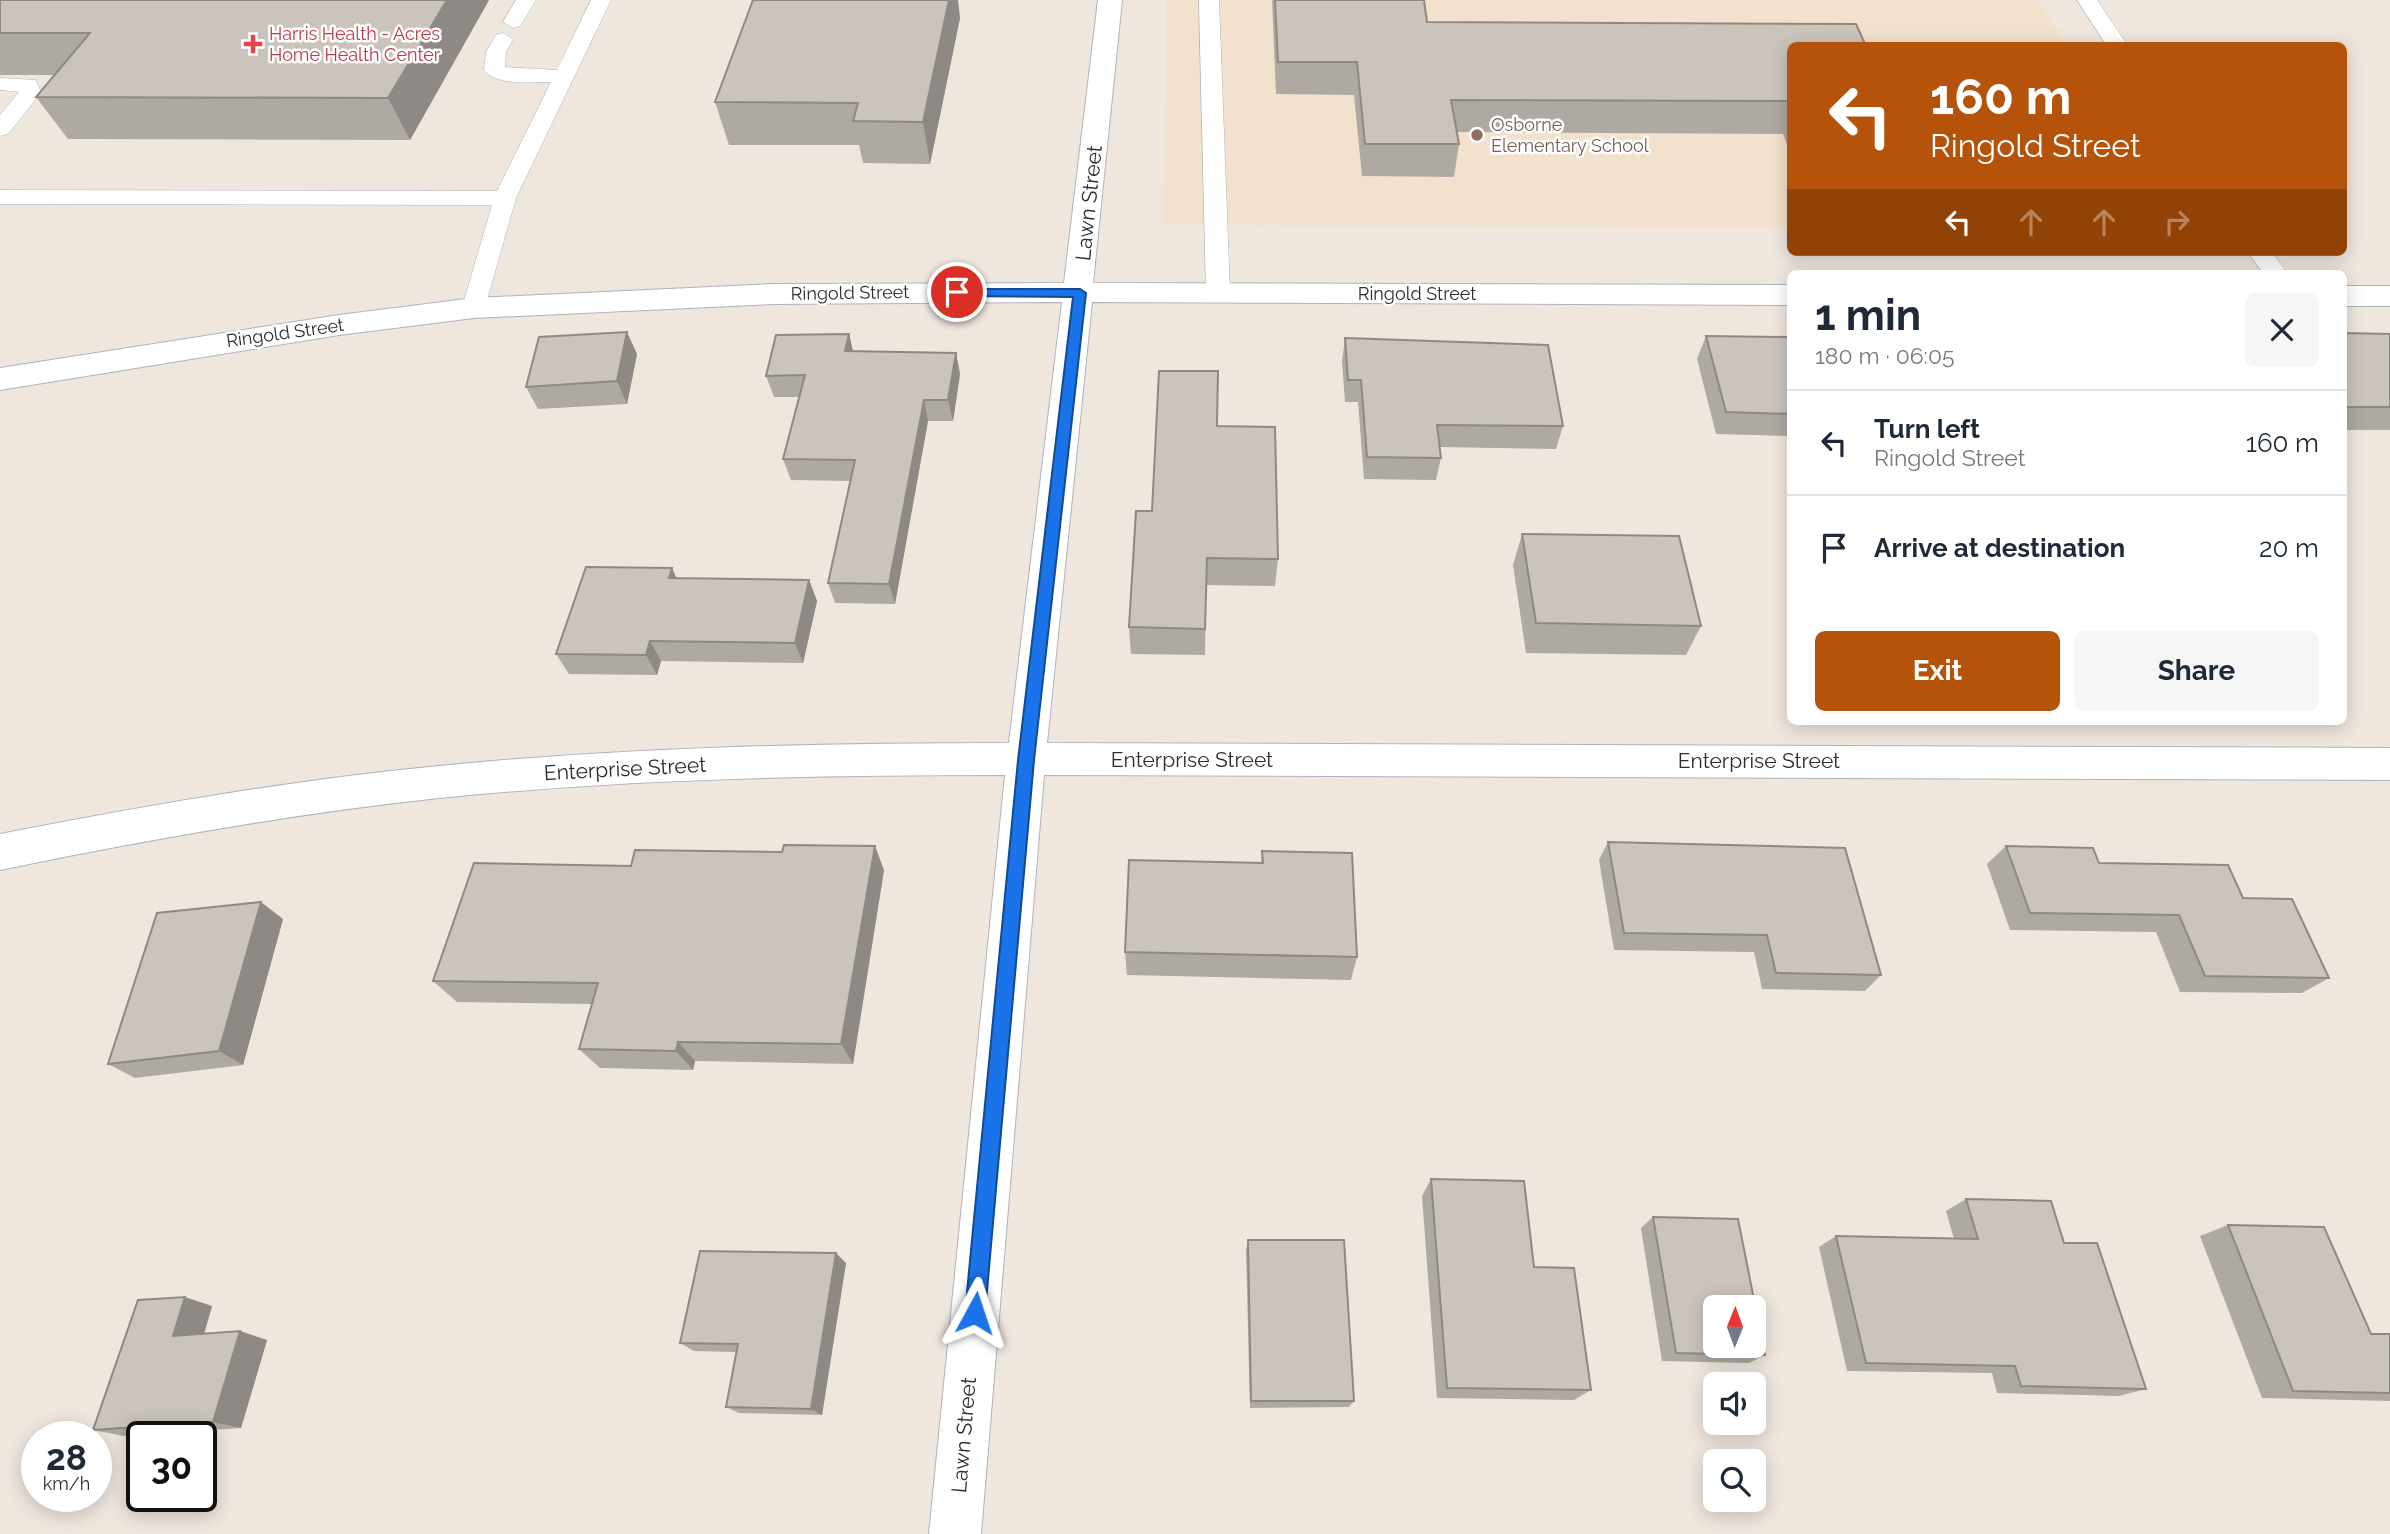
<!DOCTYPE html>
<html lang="en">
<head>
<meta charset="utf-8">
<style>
	body { margin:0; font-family:Raleway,sans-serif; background:#f6f6f7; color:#1f2937; height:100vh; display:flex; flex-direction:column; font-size:26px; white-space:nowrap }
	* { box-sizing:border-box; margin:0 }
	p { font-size:23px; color:#747a83 }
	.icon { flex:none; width:38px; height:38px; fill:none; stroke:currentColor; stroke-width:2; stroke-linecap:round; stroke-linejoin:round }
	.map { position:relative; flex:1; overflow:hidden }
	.drawer { position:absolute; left:1787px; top:270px; width:560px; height:455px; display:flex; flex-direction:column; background:#fff; border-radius:10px; box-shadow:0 4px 18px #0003 }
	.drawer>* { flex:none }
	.banner { position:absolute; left:1787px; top:42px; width:560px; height:214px; border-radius:10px; box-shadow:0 4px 18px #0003; background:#b45309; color:#fff; overflow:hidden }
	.needle { width:46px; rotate:1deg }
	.fabs { position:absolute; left:1703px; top:1295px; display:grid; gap:14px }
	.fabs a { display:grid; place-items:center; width:63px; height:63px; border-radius:10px; background:#fff; box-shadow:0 4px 18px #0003; font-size:35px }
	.speed { position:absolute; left:21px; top:1421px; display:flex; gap:14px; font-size:35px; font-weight:700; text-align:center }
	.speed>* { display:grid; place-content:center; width:91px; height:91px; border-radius:50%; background:#fff; box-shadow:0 4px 18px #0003; line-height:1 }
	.speed small { font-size:18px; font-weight:400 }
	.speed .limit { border:4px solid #111; border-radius:10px; background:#fff; color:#111 }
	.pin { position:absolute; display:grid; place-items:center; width:60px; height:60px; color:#fff; margin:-30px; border:4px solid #fff; border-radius:50%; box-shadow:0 2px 7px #0007 }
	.me { position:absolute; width:77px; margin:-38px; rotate:5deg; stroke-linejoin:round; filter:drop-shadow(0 0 5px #0008) }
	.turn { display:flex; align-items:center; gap:24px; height:147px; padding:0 28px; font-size:32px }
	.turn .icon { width:91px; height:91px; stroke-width:2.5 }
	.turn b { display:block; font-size:49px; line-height:60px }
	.lanes { display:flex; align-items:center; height:66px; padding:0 28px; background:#0003; justify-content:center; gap:35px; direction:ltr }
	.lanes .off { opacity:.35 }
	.round { display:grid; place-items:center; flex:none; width:74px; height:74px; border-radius:10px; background:#f6f6f7 }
	.head { display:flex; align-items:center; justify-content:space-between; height:119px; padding:0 28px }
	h1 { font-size:42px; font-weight:700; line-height:52px }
	.button { display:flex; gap:14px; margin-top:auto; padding:14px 28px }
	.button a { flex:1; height:80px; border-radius:10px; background:#b45309; color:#fff; font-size:28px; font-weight:700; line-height:80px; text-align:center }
	.button a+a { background:#f6f6f7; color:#1f2937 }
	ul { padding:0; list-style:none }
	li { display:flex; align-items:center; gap:21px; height:105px; padding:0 28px; border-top:2px solid #e0e1e3 }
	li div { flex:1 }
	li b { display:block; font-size:26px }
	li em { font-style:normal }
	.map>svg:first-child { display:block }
</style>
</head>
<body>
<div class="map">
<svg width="2390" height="1534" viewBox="0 0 2390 1534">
	<rect width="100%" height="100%" fill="#efe6de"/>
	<!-- education -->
	<path fill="#f2e2cd" d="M 1166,0 L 2038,0 L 2067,45 L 1790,46 L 1790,227 L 1164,225 Z"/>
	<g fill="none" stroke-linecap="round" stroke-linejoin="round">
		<!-- service casing -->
		<g stroke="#aeb3bd" stroke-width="1">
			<path id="service" d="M 516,0 L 536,0 L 520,26 L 513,28 L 503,22 Z
				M 591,0 L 611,0 L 516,198 L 483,314 L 465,314 L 462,308 L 492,205 L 0,204 L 0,190 L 497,191 L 551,82 C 532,82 496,86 484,70 L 486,52 L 496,35 L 503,33 L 513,39 L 506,52 L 505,67 L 557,70 Z
				M 1199,0 L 1219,0 L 1230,293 L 1227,299 L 1209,299 L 1206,293 Z
				M 2077,0 L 2097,0 L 2128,46 L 2107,46 Z
				M 0,78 L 36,80 L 41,93 L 8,134 L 0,136 L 0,115 L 19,92 L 0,90 Z
				M 2248,252 L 2272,252 L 2287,273 L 2263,273 Z"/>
		</g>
		<!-- minor casing -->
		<g stroke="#aeb3bd" stroke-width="2">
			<path id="minor" d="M 1098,0 L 1122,0 L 1093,283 L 1790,285 L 1790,305 L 1092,302 L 1047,743 L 2390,748 L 2390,780 L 1044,775 L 981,1534 L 929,1534 L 1005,775 C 816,775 627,779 439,798 C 291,814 145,840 0,870 L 0,834 C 145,806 291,780 439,766 C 628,747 819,743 1009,743 L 1062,302 L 774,304 L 474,318 L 339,335 L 0,390 L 0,368 L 339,315 L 474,298 L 774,284 L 1064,283 Z
				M 2343,286 L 2390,286 L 2390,306 L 2343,306 Z"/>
		</g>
		<!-- service -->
		<use href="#service" fill="#fff" fill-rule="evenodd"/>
		<!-- minor -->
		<use href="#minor" fill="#fff" fill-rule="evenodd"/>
	</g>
	<!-- wall -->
	<path fill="#afa9a3" d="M 0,0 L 489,0 L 410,140 L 68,139 L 36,97 L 55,75 L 0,75 Z
		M 1272,0 L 1424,0 L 1427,22 L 1790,46 L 1790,152 L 1783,134 L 1457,132 L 1459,144 L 1454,177 L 1362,176 L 1354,95 L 1276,94 Z
		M 960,18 L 930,164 L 863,163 L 859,145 L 729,145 L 715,102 Z
		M 2343,333 L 2390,334 L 2390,430 L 2343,430 Z
		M 849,334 L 853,351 L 956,353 L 960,374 L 953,421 L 928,421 L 895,604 L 835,603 L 828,583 L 850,481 L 791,480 L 783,459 L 799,397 L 774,397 L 766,376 Z
		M 1706,336 L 1790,337 L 1790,436 L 1716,434 L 1697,359 Z
		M 1345,338 L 1563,426 L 1556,449 L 1440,447 L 1441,458 L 1436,480 L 1364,479 L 1358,402 L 1345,402 L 1342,361 Z
		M 637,354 L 627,404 L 538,409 L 526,387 Z
		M 1217,426 L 1278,559 L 1275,586 L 1206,585 L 1205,655 L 1131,654 L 1129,627 Z
		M 1522,534 L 1701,626 L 1686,655 L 1526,653 L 1513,565 Z
		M 677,578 L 809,580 L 817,601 L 803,663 L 661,661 L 657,675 L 569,674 L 556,654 Z
		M 1608,842 L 1881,975 L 1865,991 L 1762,989 L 1754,952 L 1614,950 L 1599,860 Z
		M 2006,846 L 2099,863 L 2243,898 L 2329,978 L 2302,993 L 2180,992 L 2156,932 L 2010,930 L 1987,864 Z
		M 1262,851 L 1357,957 L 1351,980 L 1127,975 L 1125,952 L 1261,863 Z
		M 884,870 L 853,1064 L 695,1061 L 693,1070 L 600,1068 L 579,1049 L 592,1004 L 457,1002 L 433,981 Z
		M 283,919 L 243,1065 L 135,1078 L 108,1064 Z
		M 1431,1179 L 1534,1267 L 1591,1390 L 1574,1400 L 1437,1398 L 1422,1196 Z
		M 1966,1199 L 2064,1243 L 2146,1389 L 2119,1396 L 1997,1393 L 1992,1373 L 1847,1371 L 1819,1247 L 1836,1236 L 1954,1239 L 1946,1211 Z
		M 1653,1217 L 1765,1355 L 1749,1363 L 1662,1361 L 1641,1228 Z
		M 2228,1225 L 2371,1334 L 2390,1334 L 2390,1401 L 2262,1398 L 2200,1236 Z
		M 1248,1240 L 1354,1401 L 1349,1407 L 1250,1408 L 1246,1250 Z
		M 846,1263 L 822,1415 L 739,1413 L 726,1407 L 736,1352 L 694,1351 L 680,1343 Z
		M 212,1306 L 204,1334 L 267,1340 L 241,1428 L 124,1436 L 93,1430 Z"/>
	<!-- shaded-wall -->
	<path fill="#8e8984" d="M 447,0 L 489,0 L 410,140 L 388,98 Z
		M 949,0 L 958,0 L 960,18 L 930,164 L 923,122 Z
		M 627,332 L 637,354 L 627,404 L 617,381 Z
		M 849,334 L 854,356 L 845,351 Z
		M 956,353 L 960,374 L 953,421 L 948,400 Z
		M 924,400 L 928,421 L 895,604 L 889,584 Z
		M 672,568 L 682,590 L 669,578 Z
		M 809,580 L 817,601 L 803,663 L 795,643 Z
		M 650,641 L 661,661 L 657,675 L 646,655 Z
		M 875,846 L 884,870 L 853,1064 L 841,1044 Z
		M 261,902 L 283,919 L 243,1065 L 219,1051 Z
		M 678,1042 L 695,1061 L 693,1070 L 676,1051 Z
		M 836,1253 L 846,1263 L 822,1415 L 811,1409 Z
		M 185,1297 L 212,1306 L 201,1344 L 173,1336 Z
		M 240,1331 L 267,1340 L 241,1428 L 213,1422 Z"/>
	<!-- building -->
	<path fill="#cbc4bd" stroke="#8e8984" stroke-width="2" fill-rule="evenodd" d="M 0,0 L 447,0 L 388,98 L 36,97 L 90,33 L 0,33 Z
		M 753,0 L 949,0 L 923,122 L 853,121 L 858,103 L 715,102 Z
		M 1275,0 L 1424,0 L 1427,22 L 1856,24 L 1866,46 L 1790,46 L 1790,101 L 1451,100 L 1459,144 L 1365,144 L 1357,62 L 1278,62 Z
		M 627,332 L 617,381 L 526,387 L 539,337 Z
		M 2343,333 L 2390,334 L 2390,407 L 2343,407 Z
		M 849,334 L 845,351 L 956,353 L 948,400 L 924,400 L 889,584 L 828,583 L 855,460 L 783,459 L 805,375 L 766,376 L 776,335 Z
		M 1706,336 L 1790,337 L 1790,414 L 1726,412 Z
		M 1345,338 L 1548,345 L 1563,426 L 1437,425 L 1441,458 L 1367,457 L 1361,380 L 1348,380 Z
		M 1159,371 L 1218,371 L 1217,426 L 1275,427 L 1278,559 L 1207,558 L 1205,629 L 1129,627 L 1136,511 L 1152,511 Z
		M 1522,534 L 1679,536 L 1701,626 L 1536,623 Z
		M 586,567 L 672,568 L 669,578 L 809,580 L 795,643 L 650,641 L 646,655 L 556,654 Z
		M 1608,842 L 1845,848 L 1881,975 L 1776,973 L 1767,935 L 1624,933 Z
		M 784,845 L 875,846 L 841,1044 L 678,1042 L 676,1051 L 579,1049 L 598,983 L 433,981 L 474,863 L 631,866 L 635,850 L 782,852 Z
		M 2006,846 L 2093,848 L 2099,863 L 2228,865 L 2243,898 L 2292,899 L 2329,978 L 2205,976 L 2179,915 L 2030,913 Z
		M 1262,851 L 1352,853 L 1357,957 L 1125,952 L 1129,860 L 1263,863 Z
		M 261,902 L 219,1051 L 108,1064 L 157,913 Z
		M 1431,1179 L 1524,1181 L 1534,1267 L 1574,1268 L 1591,1390 L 1447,1388 Z
		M 1966,1199 L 2051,1201 L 2064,1243 L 2097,1243 L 2146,1389 L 2021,1386 L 2015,1366 L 1866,1363 L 1836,1236 L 1978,1239 Z
		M 1653,1217 L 1738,1219 L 1765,1355 L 1676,1353 ZM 1715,1307 L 1754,1307 L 1754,1346 L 1715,1346 Z
		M 2228,1225 L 2324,1227 L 2371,1334 L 2390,1334 L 2390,1393 L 2293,1391 Z
		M 1248,1240 L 1344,1240 L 1354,1401 L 1251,1401 Z
		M 700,1251 L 836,1253 L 811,1409 L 726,1407 L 738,1344 L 680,1343 Z
		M 185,1297 L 173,1336 L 240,1331 L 213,1422 L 93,1430 L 138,1300 Z"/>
	<!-- route -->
	<path fill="#1a73e8" stroke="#114b97" stroke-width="2" d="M 953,289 L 1080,289 L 1086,293 L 1034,760 L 985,1313 L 982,1320 L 975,1323 L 968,1320 L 965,1313 L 1018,760 L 1073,297 L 957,296 L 953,295 Z"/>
	<!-- markers -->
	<path fill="#e0444e" stroke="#fff" stroke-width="2.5" d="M249.5 33.5h7v7h7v7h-7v7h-7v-7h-7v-7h7z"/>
	<circle fill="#8d6e63" stroke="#fff" stroke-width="2.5" cx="1477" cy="135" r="7"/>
	<g text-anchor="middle" stroke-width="5" stroke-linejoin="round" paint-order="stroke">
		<!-- far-health labels -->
		<g font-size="18" fill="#be3a42" stroke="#fff" text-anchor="start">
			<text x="269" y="40">Harris Health - Acres<tspan x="269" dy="21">Home Health Center</tspan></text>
		</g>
		<!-- far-education labels -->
		<g font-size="18" fill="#785e54" stroke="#fff" text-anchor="start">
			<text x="1491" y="131">Osborne<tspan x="1491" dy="21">Elementary School</tspan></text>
		</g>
		<!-- far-street labels -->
		<g font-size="18" fill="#2d2d2d" stroke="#fff">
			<text transform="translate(850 293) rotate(-1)" y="6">Ringold Street</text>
			<text x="1417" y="300">Ringold Street</text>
			<text transform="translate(285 333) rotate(-8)" y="6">Ringold Street</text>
		</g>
		<!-- street labels -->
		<g font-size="21" fill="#2d2d2d" stroke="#fff">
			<text transform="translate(1089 203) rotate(-84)" y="7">Lawn Street</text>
			<text x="1192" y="767">Enterprise Street</text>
			<text x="1759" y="768">Enterprise Street</text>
			<text transform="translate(625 769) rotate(-3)" y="7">Enterprise Street</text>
			<text transform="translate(964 1435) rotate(-85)" y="7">Lawn Street</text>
		</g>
	</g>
</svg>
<div class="fabs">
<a><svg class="needle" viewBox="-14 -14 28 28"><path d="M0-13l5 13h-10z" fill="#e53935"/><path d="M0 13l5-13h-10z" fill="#747a83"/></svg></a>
<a><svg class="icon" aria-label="sound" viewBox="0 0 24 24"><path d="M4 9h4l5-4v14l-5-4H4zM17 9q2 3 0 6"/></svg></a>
<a><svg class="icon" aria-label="search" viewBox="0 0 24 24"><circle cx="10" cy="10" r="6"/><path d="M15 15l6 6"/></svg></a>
</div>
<div class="speed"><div>28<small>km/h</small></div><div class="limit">30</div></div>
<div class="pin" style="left:957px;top:292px;background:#d93025"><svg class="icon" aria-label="arrive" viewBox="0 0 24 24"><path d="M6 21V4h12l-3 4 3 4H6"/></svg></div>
<svg class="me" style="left:975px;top:1313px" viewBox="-20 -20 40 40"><path d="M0-17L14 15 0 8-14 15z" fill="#1a73e8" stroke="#fff" stroke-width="4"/></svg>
<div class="banner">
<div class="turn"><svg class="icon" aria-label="left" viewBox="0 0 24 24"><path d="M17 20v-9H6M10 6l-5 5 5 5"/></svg><div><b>160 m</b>Ringold Street</div></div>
<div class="lanes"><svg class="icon" aria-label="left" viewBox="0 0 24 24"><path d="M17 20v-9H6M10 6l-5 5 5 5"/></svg><svg class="icon off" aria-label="ahead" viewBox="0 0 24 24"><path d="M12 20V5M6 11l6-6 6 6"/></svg><svg class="icon off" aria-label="ahead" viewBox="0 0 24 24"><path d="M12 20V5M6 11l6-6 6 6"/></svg><svg class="icon off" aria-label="right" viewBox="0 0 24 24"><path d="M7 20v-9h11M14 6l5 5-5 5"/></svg></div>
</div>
<section class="drawer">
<div class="head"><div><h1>1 min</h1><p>180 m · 06:05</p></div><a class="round"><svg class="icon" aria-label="close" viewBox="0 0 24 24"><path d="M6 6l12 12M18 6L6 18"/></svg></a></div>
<ul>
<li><svg class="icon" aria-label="left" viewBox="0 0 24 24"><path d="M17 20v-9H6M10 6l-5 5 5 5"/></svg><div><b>Turn left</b><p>Ringold Street</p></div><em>160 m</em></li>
<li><svg class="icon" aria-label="arrive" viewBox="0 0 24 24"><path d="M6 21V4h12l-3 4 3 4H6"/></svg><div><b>Arrive at destination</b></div><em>20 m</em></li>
</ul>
<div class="button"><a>Exit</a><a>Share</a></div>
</section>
</div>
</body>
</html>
